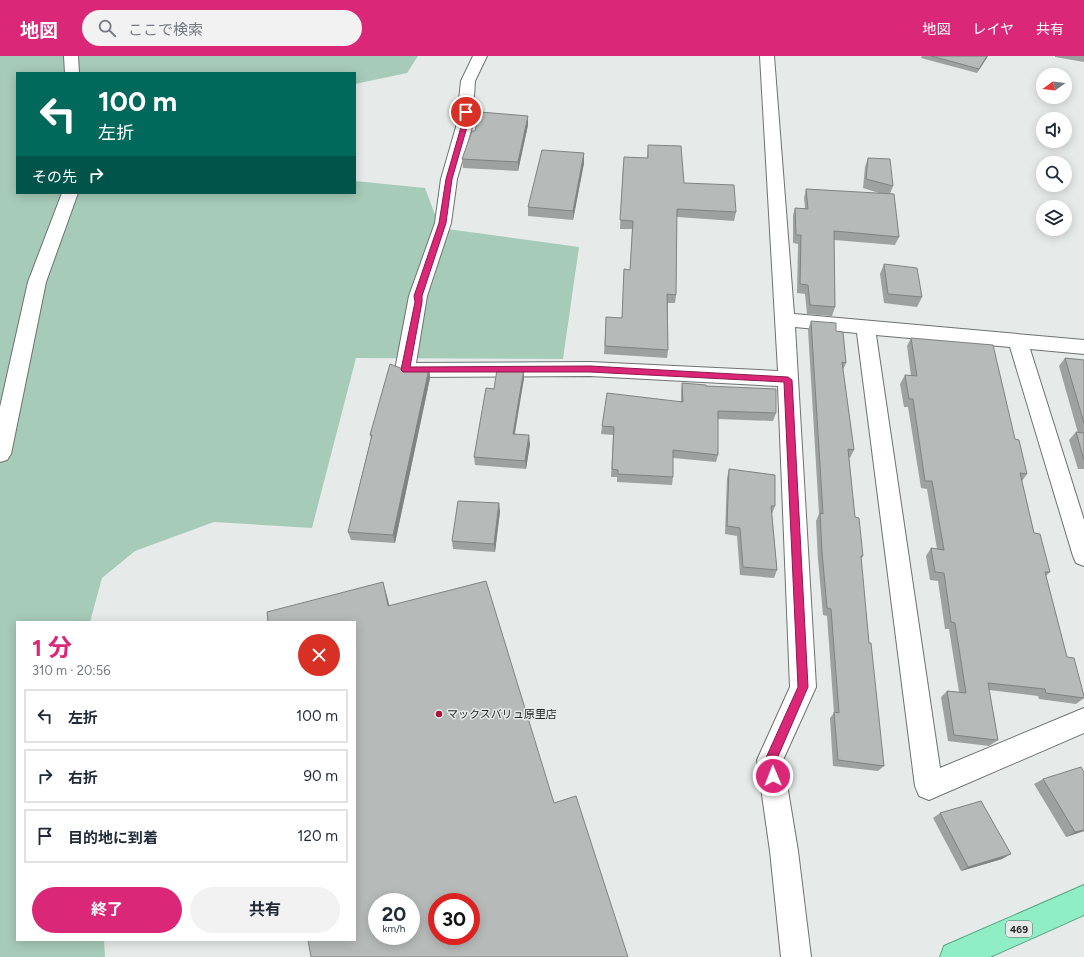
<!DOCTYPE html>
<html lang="ja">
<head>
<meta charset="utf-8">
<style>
	body { margin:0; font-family:Figtree,"Noto Sans JP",sans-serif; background:#f2f2f3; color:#1f2937; height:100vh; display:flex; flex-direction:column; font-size:15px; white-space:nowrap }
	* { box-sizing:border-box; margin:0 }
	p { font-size:13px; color:#747a83 }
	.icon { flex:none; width:22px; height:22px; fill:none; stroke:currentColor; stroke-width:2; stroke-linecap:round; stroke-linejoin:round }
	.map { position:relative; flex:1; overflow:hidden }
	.drawer { position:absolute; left:16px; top:565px; width:340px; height:320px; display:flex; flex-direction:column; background:#fff; border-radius:0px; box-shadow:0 2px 10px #0003 }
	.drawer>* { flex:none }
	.guide { position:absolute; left:16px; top:16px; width:340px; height:122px; border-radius:0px; box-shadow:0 2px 10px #0003; background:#00695c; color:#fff; overflow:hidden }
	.needle { width:26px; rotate:255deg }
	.tools { position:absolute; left:1036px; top:12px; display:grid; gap:8px }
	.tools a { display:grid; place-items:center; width:36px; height:36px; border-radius:50%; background:#fff; box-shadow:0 2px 10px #0003; font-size:20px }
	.speed { position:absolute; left:368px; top:837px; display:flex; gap:8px; font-size:20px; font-weight:700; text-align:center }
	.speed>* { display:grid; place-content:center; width:52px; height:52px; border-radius:50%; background:#fff; box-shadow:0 2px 10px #0003; line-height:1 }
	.speed small { font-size:10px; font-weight:400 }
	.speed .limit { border:6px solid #d22; background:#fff; color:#111 }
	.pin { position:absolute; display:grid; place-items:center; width:34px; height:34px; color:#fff; margin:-17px; border:2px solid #fff; border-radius:50%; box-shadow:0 1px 4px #0007 }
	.me { position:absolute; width:44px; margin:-22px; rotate:359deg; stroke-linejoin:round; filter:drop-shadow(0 0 3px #0008) }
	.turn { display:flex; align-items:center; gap:14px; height:84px; padding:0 16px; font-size:18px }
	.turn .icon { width:52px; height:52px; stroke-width:2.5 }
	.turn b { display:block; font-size:28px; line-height:34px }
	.then { display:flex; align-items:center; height:38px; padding:0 16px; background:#0003; gap:8px; font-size:15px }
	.round { display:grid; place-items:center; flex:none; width:42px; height:42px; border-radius:21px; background:#f2f2f3 }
	.summary { display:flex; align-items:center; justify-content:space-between; height:68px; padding:0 16px }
	h1 { font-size:24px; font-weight:700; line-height:30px; color:#db2777 }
	.cta { display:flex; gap:8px; margin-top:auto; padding:8px 16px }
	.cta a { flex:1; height:46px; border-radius:24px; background:#db2777; color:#fff; font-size:16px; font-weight:700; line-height:46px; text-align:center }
	.cta a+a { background:#f2f2f3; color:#1f2937 }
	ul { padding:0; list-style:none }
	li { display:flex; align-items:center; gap:12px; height:54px; margin:0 8px 6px; padding:0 8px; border:2px solid #e0e1e3; border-radius:0px }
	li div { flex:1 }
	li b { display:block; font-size:15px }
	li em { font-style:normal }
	header { display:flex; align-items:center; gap:24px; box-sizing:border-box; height:56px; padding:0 20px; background:#db2777; color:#fff }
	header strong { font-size:19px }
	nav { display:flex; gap:22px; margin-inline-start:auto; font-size:14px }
	.search { width:280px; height:36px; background:#f2f2f3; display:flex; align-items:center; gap:10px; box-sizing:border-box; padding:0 14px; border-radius:22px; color:#747a83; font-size:15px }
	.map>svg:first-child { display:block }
</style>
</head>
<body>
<header>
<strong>地図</strong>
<div class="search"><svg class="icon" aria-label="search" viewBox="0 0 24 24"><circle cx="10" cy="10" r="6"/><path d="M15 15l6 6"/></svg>ここで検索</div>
<nav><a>地図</a><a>レイヤ</a><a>共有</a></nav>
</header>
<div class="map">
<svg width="1084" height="901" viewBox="0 0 1084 901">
	<rect width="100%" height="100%" fill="#e6ebe9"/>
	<!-- green -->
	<path fill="#a7cbb9" d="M 0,0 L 418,0 L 407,17 L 355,28 L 355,17 L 17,17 L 17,137 L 355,137 L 355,125 L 425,132 L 440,172 L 579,191 L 563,303 L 356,302 L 312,472 L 214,466 L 135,495 L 102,522 L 90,566 L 17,566 L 17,884 L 104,884 L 105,901 L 0,901 Z"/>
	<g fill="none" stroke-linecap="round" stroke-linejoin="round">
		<!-- minor casing -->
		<g stroke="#6d726f" stroke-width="2">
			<path id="minor" d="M 64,0 L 78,0 L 79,17 L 65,17 Z
				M 473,0 L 487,0 L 475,25 L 472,71 L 457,123 L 451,167 L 427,240 L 416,307 L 590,306 L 778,315 L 760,0 L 774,0 L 794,258 L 1084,284 L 1084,298 L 1030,293 L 1084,464 L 1084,510 L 1076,507 L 1073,500 L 1010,291 L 876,279 L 940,712 L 1084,652 L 1084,677 L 929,744 L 919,740 L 915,730 L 857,277 L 795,271 L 816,631 L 783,704 L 798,795 L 811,901 L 781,901 L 770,795 L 757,704 L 790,631 L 778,330 L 590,320 L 405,321 L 398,319 L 395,314 L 409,240 L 435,167 L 441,123 L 456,71 L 461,25 Z
				M 62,137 L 78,137 L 46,226 L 11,398 L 7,404 L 0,406 L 0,351 L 28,226 Z"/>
		</g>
		<!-- trunk casing -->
		<g stroke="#58a685" stroke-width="2">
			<path id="trunk" d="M 1084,829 L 1084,859 L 990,901 L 940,901 L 944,890 Z"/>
		</g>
		<!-- minor -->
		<use href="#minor" fill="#fff" fill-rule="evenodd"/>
		<!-- trunk -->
		<use href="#trunk" fill="#8feec6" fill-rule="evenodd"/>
	</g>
	<!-- wall -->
	<path fill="#9da19f" d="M 922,0 L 988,0 L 977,17 L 921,2 Z
		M 1055,0 L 1084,0 L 1084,6 L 1055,1 Z
		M 528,69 L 518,115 L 463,112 L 462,103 L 475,75 Z
		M 648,89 L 684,127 L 736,156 L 734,165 L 677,161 L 676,239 L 675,247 L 668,247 L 668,294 L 667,302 L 604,298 L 606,261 L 622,262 L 624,213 L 630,214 L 632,173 L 620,173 L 623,109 L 647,102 Z
		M 584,97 L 584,107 L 573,164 L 528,160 L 528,151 Z
		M 868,102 L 893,130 L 890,138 L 899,181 L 895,189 L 834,184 L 835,251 L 832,260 L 807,258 L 805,238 L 797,237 L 798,188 L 793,187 L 793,160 L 795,152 L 805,152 L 804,142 L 806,133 L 882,138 L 863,132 L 865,111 Z
		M 884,208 L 922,241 L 917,251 L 884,247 L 880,218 Z
		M 811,265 L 836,275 L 846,307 L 843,314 L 854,394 L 850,402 L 849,402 L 855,461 L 863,500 L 861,503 L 869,587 L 884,710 L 878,715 L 833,710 L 830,662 L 834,657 L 827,560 L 823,559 L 818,503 L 816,465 L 819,458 L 808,274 Z
		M 911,282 L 1015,383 L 1027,418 L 1022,425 L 1034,477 L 1050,516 L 1046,520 L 1067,601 L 1084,640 L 1084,642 L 1076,648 L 1039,643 L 1038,640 L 989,634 L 998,684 L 989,690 L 948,685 L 941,641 L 947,635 L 959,636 L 949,573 L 945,573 L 938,525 L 930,524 L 926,500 L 931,492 L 937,493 L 927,433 L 921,432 L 908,351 L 904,351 L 900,328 L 905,319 L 911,320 L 907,290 Z
		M 1065,302 L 1084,304 L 1084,414 L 1084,413 L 1078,413 L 1069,384 L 1076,376 L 1078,377 L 1059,310 Z
		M 403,313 L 429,313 L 430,322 L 395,487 L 351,484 L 348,476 L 371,382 L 370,379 Z
		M 524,322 L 515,378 L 530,388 L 526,413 L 475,409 L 474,401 L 494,333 Z
		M 682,327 L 706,330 L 776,357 L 773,365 L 718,363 L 718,399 L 716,406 L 673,402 L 673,421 L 672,429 L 617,426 L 617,421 L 611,421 L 613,379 L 601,378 L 602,370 L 681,345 L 681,335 Z
		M 729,413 L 775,450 L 772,458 L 777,514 L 774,522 L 740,519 L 737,480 L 725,478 L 727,422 Z
		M 500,455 L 495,496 L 453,493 L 452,485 Z
		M 1043,723 L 1084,775 L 1066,781 L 1034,728 Z
		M 940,757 L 1002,803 L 961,815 L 933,762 Z"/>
	<!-- shaded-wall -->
	<path fill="#7f8382" d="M 987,0 L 988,0 L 977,17 L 979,13 Z
		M 528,60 L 528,69 L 518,115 L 518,106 Z
		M 584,97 L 584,107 L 573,164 L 573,155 Z
		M 429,313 L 430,322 L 395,487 L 393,479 Z
		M 524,313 L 524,322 L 513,386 L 513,378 Z
		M 529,379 L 530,388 L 526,413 L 525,405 Z
		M 499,447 L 500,455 L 495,496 L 494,488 Z
		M 383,526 L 387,540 L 393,564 L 388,550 Z
		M 1084,774 L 1084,775 L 1066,781 L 1075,776 Z
		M 1011,798 L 1002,803 L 961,815 L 968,811 Z"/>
	<!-- building -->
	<path fill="#b6bbb9" stroke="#7f8382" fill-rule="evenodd" d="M 931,0 L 987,0 L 979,13 Z
		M 480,56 L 528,60 L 518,106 L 462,103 L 472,75 L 475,75 Z
		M 648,89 L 681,90 L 684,127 L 734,129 L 736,156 L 677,153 L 676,239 L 667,238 L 668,294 L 605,290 L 606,261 L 622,262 L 624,213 L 630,214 L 633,165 L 620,164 L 624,101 L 648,102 Z
		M 542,94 L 584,97 L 573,155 L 528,151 Z
		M 868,102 L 890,103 L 893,130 L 866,123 Z
		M 806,133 L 894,138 L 899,181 L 834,175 L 835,251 L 810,249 L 808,229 L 800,228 L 801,179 L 796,179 L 795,152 L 808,153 Z
		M 884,208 L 917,212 L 922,241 L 888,238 Z
		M 811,265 L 836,267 L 836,275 L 843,276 L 846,307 L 842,306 L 854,394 L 848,393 L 855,461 L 859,462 L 863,500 L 861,500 L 869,587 L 871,587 L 884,710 L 838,704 L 834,656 L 839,657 L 831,553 L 827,552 L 822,496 L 820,457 L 823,458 Z
		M 911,282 L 993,289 L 1015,383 L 1019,384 L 1027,418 L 1020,417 L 1034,477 L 1040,478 L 1050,516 L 1045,516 L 1067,601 L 1074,602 L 1084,640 L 1084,642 L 1046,637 L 1045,633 L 988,627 L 998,684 L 996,684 L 954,679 L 947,635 L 966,637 L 955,567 L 951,566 L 944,517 L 935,516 L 931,492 L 944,494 L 932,425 L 925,425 L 913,343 L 909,343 L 905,319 L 917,320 Z
		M 1065,302 L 1084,304 L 1084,367 Z
		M 390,308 L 403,313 L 429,313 L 393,479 L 348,476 L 372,379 L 370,379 Z
		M 497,313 L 524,313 L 513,378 L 529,379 L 525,405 L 474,401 L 486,332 L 494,333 Z
		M 682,327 L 706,329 L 706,330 L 776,333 L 776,357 L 718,355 L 718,399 L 673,394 L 673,421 L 618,418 L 618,414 L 612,413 L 614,371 L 602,370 L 607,337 L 683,346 Z
		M 1076,376 L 1084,377 L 1084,404 Z
		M 729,413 L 775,419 L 775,450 L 771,450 L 777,514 L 743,511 L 740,472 L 727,470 Z
		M 458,445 L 499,447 L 494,488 L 452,485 Z
		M 486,525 L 554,747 L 576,740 L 628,901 L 311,901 L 308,884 L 355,884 L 355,566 L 268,566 L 267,556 L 383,526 L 388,550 ZM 377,846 L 411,846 L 411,880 L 377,880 ZM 437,846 L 471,846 L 471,880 L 437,880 Z
		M 1081,711 L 1084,716 L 1084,774 L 1075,776 L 1043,723 Z
		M 981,745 L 1011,798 L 968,811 L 940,757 Z"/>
	<!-- route -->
	<path fill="#db2777" stroke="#8e194d" d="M 464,54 L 469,56 L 467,71 L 452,123 L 446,167 L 422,240 L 422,246 L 410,311 L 590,310 L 788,321 L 792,324 L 808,631 L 776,705 L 778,720 L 777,724 L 773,725 L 769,724 L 765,704 L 798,631 L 784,326 L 590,316 L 403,316 L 401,314 L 415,246 L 414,240 L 439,167 L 446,123 L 461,71 Z"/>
	<!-- markers -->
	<circle fill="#aa143d" stroke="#e6ebe9" stroke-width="1.5" cx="439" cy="658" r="4"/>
	<g text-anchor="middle" stroke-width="3" stroke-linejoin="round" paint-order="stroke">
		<!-- shield labels -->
		<rect fill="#e6ebe9" stroke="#5f6260" stroke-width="1" x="1006" y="865" width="26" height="16" rx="3"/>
		<g font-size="10" font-weight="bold" fill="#252726">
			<text x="1019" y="877">469</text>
		</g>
		<!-- poi labels -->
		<g font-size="11" fill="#252726" stroke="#e6ebe9" text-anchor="start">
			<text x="447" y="662">マックスバリュ原里店</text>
		</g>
	</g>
</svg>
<div class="tools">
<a><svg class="needle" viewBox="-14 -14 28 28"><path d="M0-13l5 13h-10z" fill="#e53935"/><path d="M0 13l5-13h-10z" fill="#747a83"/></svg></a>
<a><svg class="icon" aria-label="sound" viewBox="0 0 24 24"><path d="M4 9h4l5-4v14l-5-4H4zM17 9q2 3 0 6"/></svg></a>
<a><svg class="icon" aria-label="search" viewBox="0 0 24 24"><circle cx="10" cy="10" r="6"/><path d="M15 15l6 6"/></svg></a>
<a><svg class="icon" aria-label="layers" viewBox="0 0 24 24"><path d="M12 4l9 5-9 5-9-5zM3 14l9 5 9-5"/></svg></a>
</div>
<div class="speed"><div>20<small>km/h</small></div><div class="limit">30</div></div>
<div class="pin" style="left:466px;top:56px;background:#d93025"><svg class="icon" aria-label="arrive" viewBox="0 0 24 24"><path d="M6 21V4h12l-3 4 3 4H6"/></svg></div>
<svg class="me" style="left:773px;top:720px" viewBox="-20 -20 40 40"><circle r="17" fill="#db2777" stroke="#fff" stroke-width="3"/><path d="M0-11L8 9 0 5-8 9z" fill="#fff"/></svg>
<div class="guide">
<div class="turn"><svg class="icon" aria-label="left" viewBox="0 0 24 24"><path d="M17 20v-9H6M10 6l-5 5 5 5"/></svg><div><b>100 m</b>左折</div></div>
<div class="then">その先<svg class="icon" aria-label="right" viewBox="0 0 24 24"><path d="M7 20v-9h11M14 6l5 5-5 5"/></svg></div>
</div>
<section class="drawer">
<div class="summary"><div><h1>1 分</h1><p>310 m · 20:56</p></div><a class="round" style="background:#d93025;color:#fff"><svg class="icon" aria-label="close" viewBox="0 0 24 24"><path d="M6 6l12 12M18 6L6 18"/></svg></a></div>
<ul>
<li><svg class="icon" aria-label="left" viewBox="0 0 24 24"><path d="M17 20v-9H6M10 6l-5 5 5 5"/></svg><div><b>左折</b></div><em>100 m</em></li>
<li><svg class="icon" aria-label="right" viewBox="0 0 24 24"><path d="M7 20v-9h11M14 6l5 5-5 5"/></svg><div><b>右折</b></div><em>90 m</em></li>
<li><svg class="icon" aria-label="arrive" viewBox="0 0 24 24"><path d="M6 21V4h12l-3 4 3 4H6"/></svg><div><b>目的地に到着</b></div><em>120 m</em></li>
</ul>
<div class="cta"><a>終了</a><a>共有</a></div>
</section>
</div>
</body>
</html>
